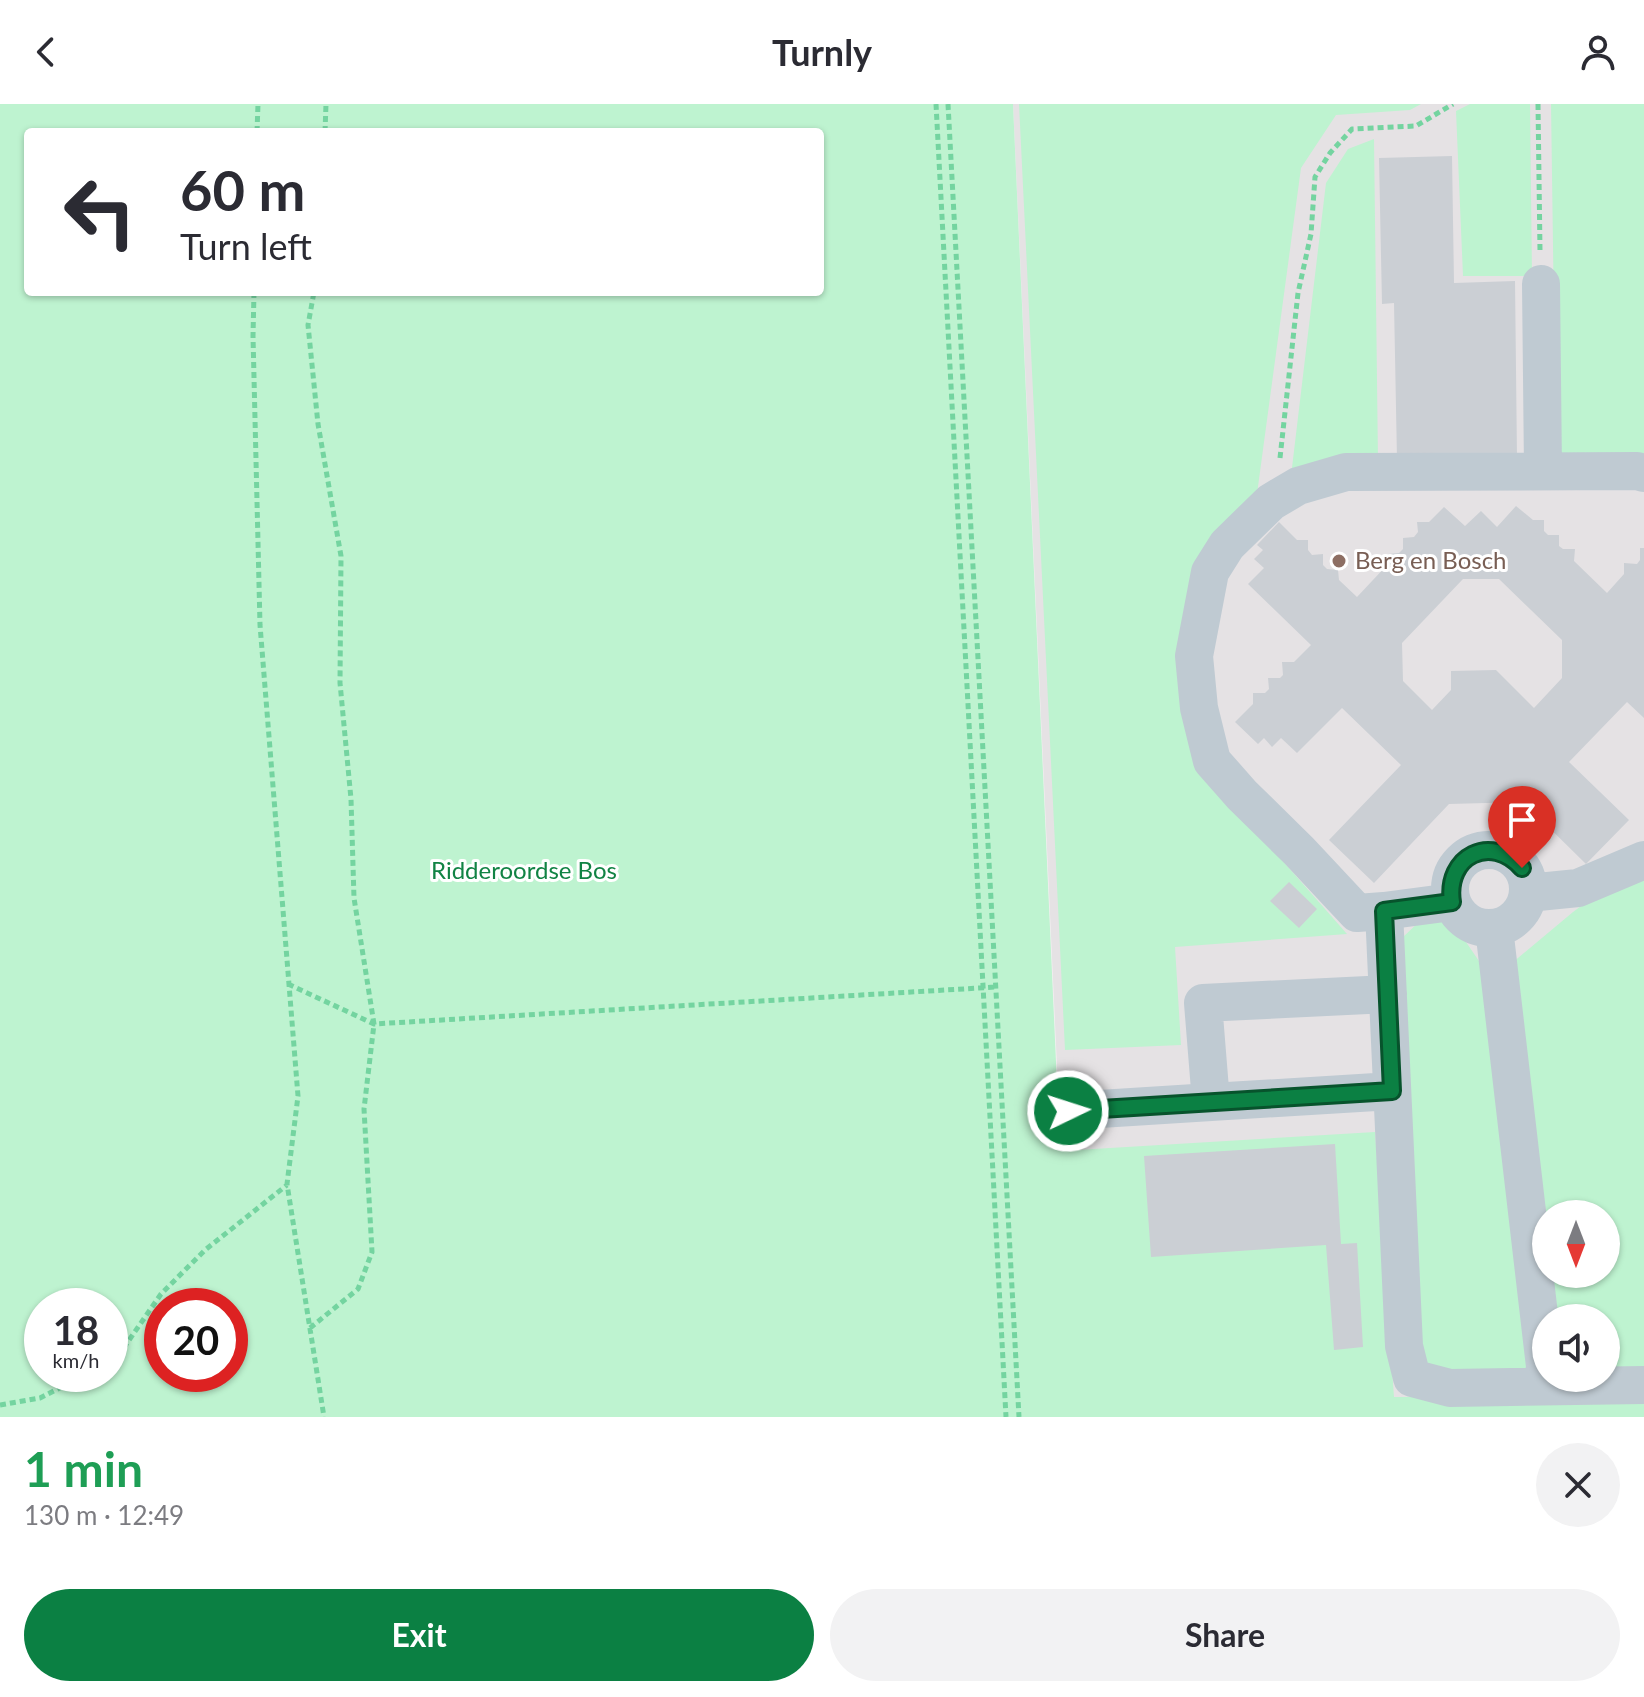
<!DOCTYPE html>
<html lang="en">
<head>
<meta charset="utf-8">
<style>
	body { margin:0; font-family:Lato,sans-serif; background:#f2f2f3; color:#2b2b33; height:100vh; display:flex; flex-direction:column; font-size:30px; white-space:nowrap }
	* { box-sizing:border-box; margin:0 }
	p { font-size:26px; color:#7c7c81 }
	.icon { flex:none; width:44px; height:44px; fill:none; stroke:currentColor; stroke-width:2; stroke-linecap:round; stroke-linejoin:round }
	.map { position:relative; height:1313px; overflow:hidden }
	.panel { display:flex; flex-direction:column; background:#fff; flex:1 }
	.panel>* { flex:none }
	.hud { position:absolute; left:24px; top:24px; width:800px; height:168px; border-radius:8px; box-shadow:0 2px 6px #0004; background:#fff; color:#2b2b33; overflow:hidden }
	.needle { width:52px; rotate:180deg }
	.tools { position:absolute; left:1532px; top:1096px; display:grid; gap:16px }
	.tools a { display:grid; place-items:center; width:88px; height:88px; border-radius:50%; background:#fff; box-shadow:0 2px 6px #0004; font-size:40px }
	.speed { position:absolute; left:24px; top:1184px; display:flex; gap:16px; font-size:40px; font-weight:700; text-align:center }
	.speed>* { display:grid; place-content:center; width:104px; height:104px; border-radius:50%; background:#fff; box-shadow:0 2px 6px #0004; line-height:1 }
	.speed small { font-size:20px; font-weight:400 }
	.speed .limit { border:12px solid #d22; background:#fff; color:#111 }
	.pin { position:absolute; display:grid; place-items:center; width:68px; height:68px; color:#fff; margin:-82px -34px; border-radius:50% 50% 50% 0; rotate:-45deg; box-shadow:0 0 8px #0007 }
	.pin .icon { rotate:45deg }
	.me { position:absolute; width:88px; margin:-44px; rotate:86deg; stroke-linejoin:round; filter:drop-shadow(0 0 6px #0008) }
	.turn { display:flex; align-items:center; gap:28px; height:168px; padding:0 24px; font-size:36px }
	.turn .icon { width:104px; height:104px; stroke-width:2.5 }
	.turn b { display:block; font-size:56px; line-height:68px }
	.round { display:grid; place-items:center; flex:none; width:84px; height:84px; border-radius:42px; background:#f2f2f3 }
	.head { display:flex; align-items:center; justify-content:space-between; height:136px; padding:0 24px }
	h1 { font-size:48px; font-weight:700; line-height:60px; color:#1e9e55 }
	.button { display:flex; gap:16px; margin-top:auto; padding:16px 24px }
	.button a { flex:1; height:92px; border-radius:48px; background:#0b8043; color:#fff; font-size:32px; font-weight:700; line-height:92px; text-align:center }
	.button a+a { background:#f2f2f3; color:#2b2b33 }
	header { display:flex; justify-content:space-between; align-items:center; height:104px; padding:0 24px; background:#fff; font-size:36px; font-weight:700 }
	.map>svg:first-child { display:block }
</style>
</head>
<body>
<header><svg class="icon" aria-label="back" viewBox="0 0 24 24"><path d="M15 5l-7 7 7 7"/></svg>Turnly<svg class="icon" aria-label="person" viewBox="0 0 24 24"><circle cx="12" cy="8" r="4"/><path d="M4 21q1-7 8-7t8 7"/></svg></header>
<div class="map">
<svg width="1644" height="1313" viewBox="0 0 1644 1313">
	<rect width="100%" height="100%" fill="#f4f1f2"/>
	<!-- education -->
	<path fill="#e5e2e4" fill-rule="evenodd" d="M 1013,0 L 1644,0 L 1644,1313 L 1073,1313 ZM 1546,1110 L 1606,1110 L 1606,1170 L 1546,1170 ZM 1546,1214 L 1606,1214 L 1606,1274 L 1546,1274 Z"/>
	<!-- green -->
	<path fill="#bef3d0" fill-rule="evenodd" d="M 0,0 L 1013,0 L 1060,1047 L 1375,1028 L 1394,1293 L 1644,1292 L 1644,1313 L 0,1313 ZM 28,28 L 820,28 L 820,188 L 28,188 ZM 42,1202 L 110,1202 L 110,1270 L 42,1270 ZM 162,1202 L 230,1202 L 230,1270 L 162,1270 Z
		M 1019,0 L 1421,0 L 1410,6 L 1336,11 L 1301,64 L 1257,390 L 1206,445 L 1200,663 L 1347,830 L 1175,843 L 1181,941 L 1065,946 Z
		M 1470,0 L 1530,0 L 1532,172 L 1463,172 L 1456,7 Z
		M 1551,0 L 1644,0 L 1644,357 L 1556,354 Z
		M 1374,35 L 1378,356 L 1291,372 L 1326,79 L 1348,45 Z
		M 1644,755 L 1644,1274 L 1606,1274 L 1606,1214 L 1554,1214 L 1549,1170 L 1606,1170 L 1606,1110 L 1546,1110 L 1512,859 L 1573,808 Z
		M 1438,814 L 1466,838 L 1481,860 L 1535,1274 L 1455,1276 L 1422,1258 L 1402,834 L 1421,816 Z"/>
	<!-- building -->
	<path fill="#cbcfd4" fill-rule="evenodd" d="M 1452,52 L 1454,179 L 1515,177 L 1517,354 L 1397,356 L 1394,199 L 1382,200 L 1379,54 Z
		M 1516,402 L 1533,416 L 1544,416 L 1544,427 L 1548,431 L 1559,431 L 1559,442 L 1563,445 L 1575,445 L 1574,457 L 1607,489 L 1624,470 L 1624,459 L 1637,460 L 1640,456 L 1640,444 L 1644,444 L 1644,614 L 1627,598 L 1569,658 L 1629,716 L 1586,760 L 1523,698 L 1449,700 L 1374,779 L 1329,736 L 1401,661 L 1342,604 L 1297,649 L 1281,634 L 1272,643 L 1264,634 L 1258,640 L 1235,618 L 1253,600 L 1253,589 L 1265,589 L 1269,585 L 1268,574 L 1280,574 L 1283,571 L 1282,558 L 1294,558 L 1311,541 L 1248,480 L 1264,464 L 1254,455 L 1263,446 L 1257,441 L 1279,418 L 1297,436 L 1308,436 L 1308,446 L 1312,451 L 1323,450 L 1323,461 L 1327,465 L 1338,466 L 1339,476 L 1357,493 L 1388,460 L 1388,450 L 1399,449 L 1403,445 L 1403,434 L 1414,433 L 1418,428 L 1417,418 L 1429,418 L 1444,403 L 1465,422 L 1481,407 L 1497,423 ZM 1463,475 L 1499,475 L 1562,536 L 1562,574 L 1534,604 L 1496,566 L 1451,567 L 1451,586 L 1432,606 L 1403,577 L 1402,539 Z
		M 1289,778 L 1317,805 L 1299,824 L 1270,797 Z
		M 1335,1040 L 1341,1140 L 1357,1139 L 1363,1243 L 1334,1246 L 1326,1141 L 1151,1153 L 1144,1052 Z"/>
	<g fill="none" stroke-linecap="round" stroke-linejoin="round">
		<!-- path -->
		<path stroke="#74d4a0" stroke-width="5" stroke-dasharray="6 4" stroke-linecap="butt" d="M 936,0 L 1006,1313
			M 948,0 L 1019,1313
			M 1538,0 L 1540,147
			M 257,28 L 258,0
			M 325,28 L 326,0
			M 254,188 L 253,232 L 260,521 L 298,992 L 287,1080 L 324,1313
			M 1280,354 L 1298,189 L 1311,130 L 1315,73 L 1330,49 L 1352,25 L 1416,22 L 1453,0
			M 288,880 L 374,920 L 996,883
			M 310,1224 L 358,1185 L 372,1148 L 364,1005 L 374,920 L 354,794 L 351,695 L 340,579 L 341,452 L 318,320 L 308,221 L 314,188
			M 110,1258 L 116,1255 L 161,1190 L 205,1146 L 287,1081
			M 0,1301 L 40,1294 L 87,1270"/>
		<!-- minor -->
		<path stroke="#bfcad2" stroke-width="38" d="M 1541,180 L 1543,366
			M1450 785a39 39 0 1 1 78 0a39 39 0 1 1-78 0Z
			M 1528,789 L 1578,784 L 1644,756
			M 1452,798 L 1384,807 L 1404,1242 L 1412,1274 L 1450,1284 L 1644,1281
			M 1384,807 L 1357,809 L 1299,747 L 1242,691 L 1212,657 L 1199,604 L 1194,552 L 1210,468 L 1227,441 L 1271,398 L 1298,382 L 1346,368 L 1637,367 L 1644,369
			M 1494,824 L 1546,1271
			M 1388,890 L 1203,899 L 1211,998 L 1392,987
			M 1068,1007 L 1211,998"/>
	</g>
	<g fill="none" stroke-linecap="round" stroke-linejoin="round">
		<!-- route casing -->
		<g stroke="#07532c" stroke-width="20">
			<path id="route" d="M 1068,1007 L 1392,987 L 1384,807 L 1452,798 C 1445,752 1491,729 1522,764"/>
		</g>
		<!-- route -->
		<use href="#route" stroke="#0b8043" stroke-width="14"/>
	</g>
	<!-- markers -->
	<circle fill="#8d6e63" stroke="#fff" stroke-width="3" cx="1339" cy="457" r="8"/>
	<g text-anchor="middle" stroke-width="6" stroke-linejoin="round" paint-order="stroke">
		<!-- education labels -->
		<g font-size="24" fill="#785e54" stroke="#fff" text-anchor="start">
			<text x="1355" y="465">Berg en Bosch</text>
		</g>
		<!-- park labels -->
		<g font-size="24" fill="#118344" stroke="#fff">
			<text x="524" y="775">Ridderoordse Bos</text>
		</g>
	</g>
</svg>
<div class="tools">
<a><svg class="needle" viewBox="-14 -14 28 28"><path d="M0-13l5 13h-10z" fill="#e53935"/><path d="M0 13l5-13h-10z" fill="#7c7c81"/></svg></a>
<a><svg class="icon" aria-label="sound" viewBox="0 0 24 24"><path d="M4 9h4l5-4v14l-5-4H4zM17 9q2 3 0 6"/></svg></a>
</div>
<div class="speed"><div>18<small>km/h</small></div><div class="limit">20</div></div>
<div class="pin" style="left:1522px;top:764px;background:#d93025"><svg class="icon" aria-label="arrive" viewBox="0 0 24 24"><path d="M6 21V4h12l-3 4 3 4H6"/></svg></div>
<svg class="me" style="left:1068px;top:1007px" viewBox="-20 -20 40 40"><circle r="17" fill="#0b8043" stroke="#fff" stroke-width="3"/><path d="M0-11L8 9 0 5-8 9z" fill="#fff"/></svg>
<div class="hud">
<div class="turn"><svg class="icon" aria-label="left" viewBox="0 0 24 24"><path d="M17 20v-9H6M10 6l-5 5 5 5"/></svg><div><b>60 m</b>Turn left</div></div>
</div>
</div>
<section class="panel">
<div class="head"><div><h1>1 min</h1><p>130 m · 12:49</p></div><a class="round"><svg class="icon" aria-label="close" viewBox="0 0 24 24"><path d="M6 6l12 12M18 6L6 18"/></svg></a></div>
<div class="button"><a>Exit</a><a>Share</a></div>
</section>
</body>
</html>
